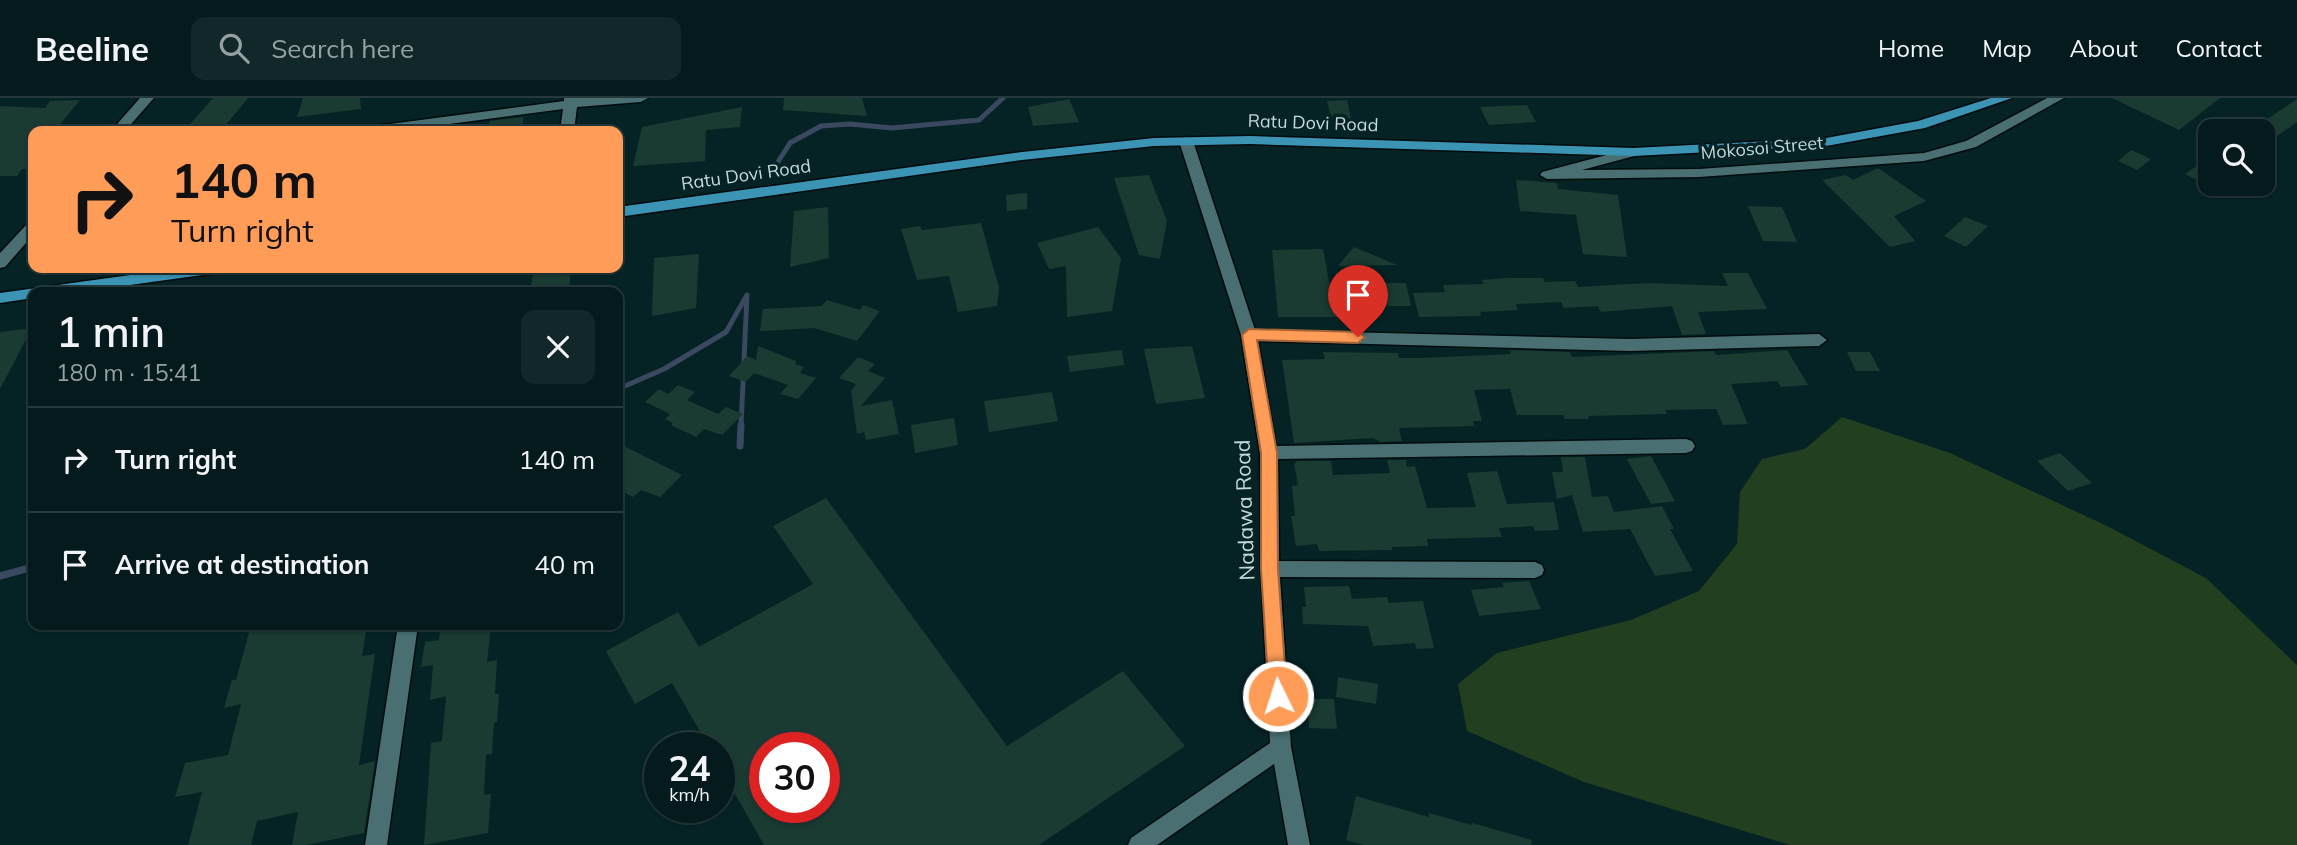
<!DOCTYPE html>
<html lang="en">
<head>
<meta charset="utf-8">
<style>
	body { margin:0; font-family:Mulish,sans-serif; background:#122729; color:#f1f3f6; height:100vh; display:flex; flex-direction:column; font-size:26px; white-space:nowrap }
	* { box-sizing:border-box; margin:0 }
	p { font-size:23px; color:#97a1a3 }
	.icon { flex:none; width:38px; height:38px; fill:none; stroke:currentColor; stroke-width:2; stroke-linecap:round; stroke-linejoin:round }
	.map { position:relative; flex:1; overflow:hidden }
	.details { position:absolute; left:28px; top:189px; width:595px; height:343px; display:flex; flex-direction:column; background:#041a1c; border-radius:14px; box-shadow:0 2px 5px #0004,0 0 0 2px #25383b }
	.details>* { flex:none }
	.guide { position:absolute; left:28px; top:28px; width:595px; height:147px; border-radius:14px; box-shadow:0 2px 5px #0004,0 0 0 2px #25383b; background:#fe9c58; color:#111; overflow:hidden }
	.buttons { position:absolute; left:2198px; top:21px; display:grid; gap:14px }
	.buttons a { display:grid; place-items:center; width:77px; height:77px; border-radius:14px; background:#041a1c; box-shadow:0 2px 5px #0004,0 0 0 2px #25383b; font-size:35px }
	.speed { position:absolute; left:644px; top:634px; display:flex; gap:14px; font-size:35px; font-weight:700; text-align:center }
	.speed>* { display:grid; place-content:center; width:91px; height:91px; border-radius:50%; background:#041a1c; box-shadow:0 2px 5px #0004,0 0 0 2px #25383b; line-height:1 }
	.speed small { font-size:18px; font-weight:400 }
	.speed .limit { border:10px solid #d22; background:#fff; color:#111 }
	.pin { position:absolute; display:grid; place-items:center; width:60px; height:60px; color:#fff; margin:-72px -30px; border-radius:50% 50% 50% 0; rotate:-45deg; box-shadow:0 0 7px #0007 }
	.pin .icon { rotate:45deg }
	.me { position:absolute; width:77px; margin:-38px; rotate:356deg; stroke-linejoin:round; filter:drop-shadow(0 0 5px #0008) }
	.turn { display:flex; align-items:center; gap:24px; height:147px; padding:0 28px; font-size:32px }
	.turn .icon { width:91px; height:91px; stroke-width:2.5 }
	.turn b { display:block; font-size:49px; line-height:60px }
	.round { display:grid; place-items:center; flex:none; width:74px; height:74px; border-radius:14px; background:#122729 }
	.head { display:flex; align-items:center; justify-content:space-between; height:119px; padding:0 28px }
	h1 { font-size:42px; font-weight:600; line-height:52px }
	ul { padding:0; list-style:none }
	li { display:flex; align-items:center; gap:21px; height:105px; padding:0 28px; border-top:2px solid #25383b }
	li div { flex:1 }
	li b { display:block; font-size:26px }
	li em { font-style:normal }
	header { display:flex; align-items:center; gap:42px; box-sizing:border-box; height:98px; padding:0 35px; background:#041a1c; border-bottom:2px solid #25383b }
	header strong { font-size:33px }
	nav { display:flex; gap:38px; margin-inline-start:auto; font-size:24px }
	.search { width:490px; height:63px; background:#122729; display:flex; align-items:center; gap:18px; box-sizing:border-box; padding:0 24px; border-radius:14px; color:#97a1a3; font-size:26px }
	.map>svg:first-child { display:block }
</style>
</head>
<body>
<header>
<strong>Beeline</strong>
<div class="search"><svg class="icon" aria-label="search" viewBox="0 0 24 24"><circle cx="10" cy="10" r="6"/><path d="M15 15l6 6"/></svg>Search here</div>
<nav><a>Home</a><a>Map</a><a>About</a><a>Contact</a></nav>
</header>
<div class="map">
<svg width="2297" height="747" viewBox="0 0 2297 747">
	<rect width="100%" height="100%" fill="#052325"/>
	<!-- green -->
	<path fill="#223f20" d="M 1842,319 L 1950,355 L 2105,427 L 2206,480 L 2297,567 L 2297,747 L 1790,747 L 1584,684 L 1467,633 L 1458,586 L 1497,555 L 1631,522 L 1699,493 L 1737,446 L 1740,394 L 1762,361 L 1805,351 Z"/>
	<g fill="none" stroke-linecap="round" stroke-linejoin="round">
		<!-- stream-far1 -->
		<path stroke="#3a4860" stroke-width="5" d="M 769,78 L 790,45 L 821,28 L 850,26 L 892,30 L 979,22 L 1003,0
			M 618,291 L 664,271 L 726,234 L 747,197 L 741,328"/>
		<!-- stream -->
		<path stroke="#3a4860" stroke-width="7" d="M 740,348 L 741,327
			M 0,478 L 33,469"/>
	</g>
	<!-- building -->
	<path fill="#193b31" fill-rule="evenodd" d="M 213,0 L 248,0 L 221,33 L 184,33 Z
		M 303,0 L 360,0 L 361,11 L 297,19 Z
		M 784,0 L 862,0 L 867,18 L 783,12 Z
		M 2112,0 L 2220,0 L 2179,32 Z
		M 1069,1 L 1079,24 L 1033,28 L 1028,9 Z
		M 2297,1 L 2297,24 L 2263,48 L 2263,24 Z
		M 80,2 L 58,29 L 33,30 L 33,71 L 22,71 L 17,78 L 0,78 L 0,8 L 45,10 L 50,3 Z
		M 1347,2 L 1351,20 L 1331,20 L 1327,3 Z
		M 1527,7 L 1536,24 L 1489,27 L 1480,9 Z
		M 742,9 L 740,29 L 706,32 L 705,63 L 633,68 L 642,29 Z
		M 523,19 L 523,33 L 486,33 L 490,23 Z
		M 2131,52 L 2151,61 L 2137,72 L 2118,63 Z
		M 2210,59 L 2210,89 L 2185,76 Z
		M 1878,70 L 1926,103 L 1894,118 L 1915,143 L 1890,149 L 1822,82 L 1846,77 L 1853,82 Z
		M 1149,77 L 1167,123 L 1160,161 L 1139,157 L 1114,80 Z
		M 1516,82 L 1557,85 L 1558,91 L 1618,97 L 1627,159 L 1583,156 L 1576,117 L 1520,113 Z
		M 1027,95 L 1027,111 L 1007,113 L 1006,97 Z
		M 1748,108 L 1782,109 L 1797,144 L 1763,143 Z
		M 828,109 L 829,160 L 790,169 L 794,113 Z
		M 1965,119 L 1988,128 L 1966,149 L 1944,138 Z
		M 981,125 L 999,190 L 997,208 L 958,214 L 949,178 L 917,182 L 901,131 L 920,128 L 922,132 Z
		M 1098,129 L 1121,160 L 1112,213 L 1067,219 L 1066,168 L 1049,171 L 1037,145 Z
		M 1354,149 L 1397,167 L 1338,168 Z
		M 1323,151 L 1332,200 L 1346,200 L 1349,219 L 1278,219 L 1272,152 Z
		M 699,156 L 696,210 L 652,218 L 654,160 Z
		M 534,170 L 571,170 L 569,194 L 530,194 Z
		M 1722,175 L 1748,175 L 1767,211 L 1698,214 L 1706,236 L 1682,237 L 1672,208 L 1601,214 L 1598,208 L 1564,210 L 1561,204 L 1516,206 L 1518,212 L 1480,214 L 1481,218 L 1419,219 L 1413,195 L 1445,194 L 1443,187 L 1484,186 L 1482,182 L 1506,180 L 1543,180 L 1545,184 L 1575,183 L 1578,189 L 1648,185 L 1728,188 Z
		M 1382,185 L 1406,185 L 1411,208 L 1387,208 Z
		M 827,202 L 860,212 L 863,207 L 880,213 L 857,243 L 814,230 L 760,233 L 763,211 L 822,208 Z
		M 32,230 L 21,251 L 0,291 L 0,234 Z
		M 758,248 L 796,263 L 795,266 L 804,269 L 800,275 L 816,280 L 798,301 L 780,296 L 788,287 L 754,275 L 746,284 L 729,278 L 747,258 L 756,262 Z
		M 1192,248 L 1205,300 L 1156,306 L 1144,251 Z
		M 1122,252 L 1124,267 L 1070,274 L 1067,258 Z
		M 1510,252 L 1570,254 L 1572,259 L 1714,253 L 1716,257 L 1787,252 L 1808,287 L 1781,289 L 1777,283 L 1731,286 L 1748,326 L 1723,327 L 1716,311 L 1665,312 L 1667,316 L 1588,318 L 1589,321 L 1565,321 L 1563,317 L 1517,317 L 1510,291 L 1474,292 L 1482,323 L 1473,323 L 1474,328 L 1399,330 L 1402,343 L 1381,344 L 1372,340 L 1294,345 L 1282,262 L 1325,261 L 1323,254 L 1398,255 L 1399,260 L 1421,260 L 1511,256 Z
		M 1847,254 L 1870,254 L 1880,273 L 1856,273 Z
		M 858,259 L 875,266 L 868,273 L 885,280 L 861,308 L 892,302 L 899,336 L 866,342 L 864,334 L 857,336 L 851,293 L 856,286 L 839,280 Z
		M 678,287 L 695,294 L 687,302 L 718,316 L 726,309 L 743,316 L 722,337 L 704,331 L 696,339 L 671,327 L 673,325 L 665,321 L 670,316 L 645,304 L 659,291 L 668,296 Z
		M 1052,294 L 1058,323 L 989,334 L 984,303 Z
		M 954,320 L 958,347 L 915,355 L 911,327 Z
		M 618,345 L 682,377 L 660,399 L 641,392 L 633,399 L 618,391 Z
		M 2060,355 L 2092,385 L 2068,393 L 2037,363 Z
		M 1651,358 L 1675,403 L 1651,406 L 1627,361 Z
		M 1561,359 L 1585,359 L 1592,399 L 1608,398 L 1614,414 L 1662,408 L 1674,431 L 1670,431 L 1693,473 L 1655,478 L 1630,431 L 1583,434 L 1572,397 L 1557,401 L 1552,374 L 1563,374 Z
		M 1387,362 L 1406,362 L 1407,369 L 1415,368 L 1427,410 L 1476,409 L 1467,375 L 1497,373 L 1507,406 L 1554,404 L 1559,432 L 1535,433 L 1533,428 L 1499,430 L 1502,439 L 1427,441 L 1428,448 L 1392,449 L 1392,452 L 1319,453 L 1317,446 L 1296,448 L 1291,418 L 1295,418 L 1292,388 L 1298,387 L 1294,366 L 1297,363 L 1331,363 L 1333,377 L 1390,375 Z
		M 826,400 L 1007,648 L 1123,573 L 1185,648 L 1039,747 L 764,747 L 719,668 L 719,649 L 709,649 L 672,585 L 635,606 L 606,553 L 678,514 L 699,549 L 813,486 L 773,428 ZM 765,649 L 824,649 L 824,709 L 765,709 Z
		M 1529,483 L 1541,511 L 1479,518 L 1471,492 L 1504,489 L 1502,485 Z
		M 1349,488 L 1352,501 L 1387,499 L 1389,505 L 1423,503 L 1434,550 L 1416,551 L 1415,545 L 1373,548 L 1368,528 L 1303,526 L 1302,509 L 1306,509 L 1304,489 Z
		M 251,527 L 367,527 L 362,558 L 375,556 L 359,667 L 375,663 L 364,735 L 306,747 L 292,747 L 298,714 L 257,723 L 251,747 L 188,747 L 202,694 L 175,699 L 185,665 L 228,657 L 241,606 L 224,610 L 232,582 L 236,582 Z
		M 441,527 L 491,527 L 487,564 L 497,562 L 495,596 L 499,596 L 497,624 L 494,625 L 492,656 L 486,657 L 484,697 L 491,696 L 488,735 L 424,747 L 431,645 L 442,643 L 446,598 L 430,602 L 433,567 L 421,569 L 425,544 L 439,542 Z
		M 1338,579 L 1378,586 L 1376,606 L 1336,599 Z
		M 1308,601 L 1334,601 L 1337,631 L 1309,630 Z
		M 1356,698 L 1429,719 L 1429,715 L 1472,727 L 1472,725 L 1532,742 L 1531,747 L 1364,747 L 1346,742 Z"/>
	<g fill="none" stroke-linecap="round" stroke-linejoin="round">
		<!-- minor casing -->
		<g stroke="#000b0d" stroke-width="3">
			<path id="minor" d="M 140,0 L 154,0 L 125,33 L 111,33 Z
				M 564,0 L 648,0 L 641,4 L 577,9 L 574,33 L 560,33 L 563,11 L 396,33 L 360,33 L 367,29 L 564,3 Z
				M 2047,0 L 2064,0 L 1976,49 L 1924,63 L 1699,79 L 1547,81 L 1540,77 L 1542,74 L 1633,50 L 1640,54 L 1638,57 L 1582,72 L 1699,71 L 1924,55 L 1966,43 Z
				M 1186,39 L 1193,43 L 1255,232 L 1630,241 L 1819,236 L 1827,242 L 1819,248 L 1630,253 L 1258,243 L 1276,348 L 1686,341 L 1692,343 L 1695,348 L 1692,353 L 1686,355 L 1278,361 L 1279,463 L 1535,464 L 1542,467 L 1544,472 L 1542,477 L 1535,480 L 1280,479 L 1291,649 L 1310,747 L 1288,747 L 1274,666 L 1157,747 L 1128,747 L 1131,740 L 1270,645 L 1261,471 L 1260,355 L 1241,237 L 1179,43 Z
				M 33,123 L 33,137 L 5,169 L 0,170 L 0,155 L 28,125 Z
				M 398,527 L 418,527 L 387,747 L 365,747 Z"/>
		</g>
		<!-- major casing -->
		<g stroke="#000b0d" stroke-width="3">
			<path id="major" d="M 1991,0 L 2012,0 L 1925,30 L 1826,48 L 1633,58 L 1250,46 L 1154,48 L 1022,62 L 618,119 L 618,109 L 1022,54 L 1154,40 L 1250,38 L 1633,50 L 1826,40 L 1918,23 Z
				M 181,170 L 225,170 L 217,175 L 79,194 L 33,194 L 33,200 L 0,205 L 0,195 Z"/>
		</g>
		<!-- minor -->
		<use href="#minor" fill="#496f72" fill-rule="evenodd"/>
		<!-- major -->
		<use href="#major" fill="#3c94b5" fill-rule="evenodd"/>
	</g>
	<!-- route -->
	<path fill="#fe9c58" stroke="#a56539" stroke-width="2" d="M 1249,231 L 1358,234 L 1365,239 L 1358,245 L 1257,242 L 1277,355 L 1278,471 L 1287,598 L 1284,604 L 1278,607 L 1272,604 L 1269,598 L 1261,471 L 1261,355 L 1242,237 Z"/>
	<g text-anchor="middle" stroke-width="7" stroke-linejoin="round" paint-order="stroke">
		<!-- far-street labels -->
		<g font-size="18" fill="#c3d7d8" stroke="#052325">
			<text transform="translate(1313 25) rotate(2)" y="6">Ratu Dovi Road</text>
			<text transform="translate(1762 50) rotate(-5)" y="6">Mokosoi Street</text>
			<text transform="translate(746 77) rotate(-8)" y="6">Ratu Dovi Road</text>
		</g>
		<!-- street labels -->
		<g font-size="21" fill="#c3d7d8" stroke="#052325">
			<text transform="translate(1245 412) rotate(-92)" y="7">Nadawa Road</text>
		</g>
	</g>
</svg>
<div class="buttons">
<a><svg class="icon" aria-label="search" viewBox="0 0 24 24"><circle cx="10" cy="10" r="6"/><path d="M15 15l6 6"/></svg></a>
</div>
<div class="speed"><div>24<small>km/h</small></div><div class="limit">30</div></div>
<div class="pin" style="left:1358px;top:239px;background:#d93025"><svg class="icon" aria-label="arrive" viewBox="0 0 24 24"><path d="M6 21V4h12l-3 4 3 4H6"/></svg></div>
<svg class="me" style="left:1278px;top:598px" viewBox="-20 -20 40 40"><circle r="17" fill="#fe9c58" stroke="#fff" stroke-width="3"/><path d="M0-11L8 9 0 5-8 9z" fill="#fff"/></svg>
<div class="guide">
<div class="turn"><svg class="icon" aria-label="right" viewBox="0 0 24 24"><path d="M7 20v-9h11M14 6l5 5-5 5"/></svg><div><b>140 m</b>Turn right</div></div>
</div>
<section class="details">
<div class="head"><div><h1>1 min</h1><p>180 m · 15:41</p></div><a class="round"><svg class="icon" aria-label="close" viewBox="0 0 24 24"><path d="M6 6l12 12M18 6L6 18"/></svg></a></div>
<ul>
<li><svg class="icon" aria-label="right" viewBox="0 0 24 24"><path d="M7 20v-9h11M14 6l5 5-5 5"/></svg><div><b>Turn right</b></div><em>140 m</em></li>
<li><svg class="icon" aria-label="arrive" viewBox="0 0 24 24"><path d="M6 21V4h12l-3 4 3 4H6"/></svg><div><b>Arrive at destination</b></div><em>40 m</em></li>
</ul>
</section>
</div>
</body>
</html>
